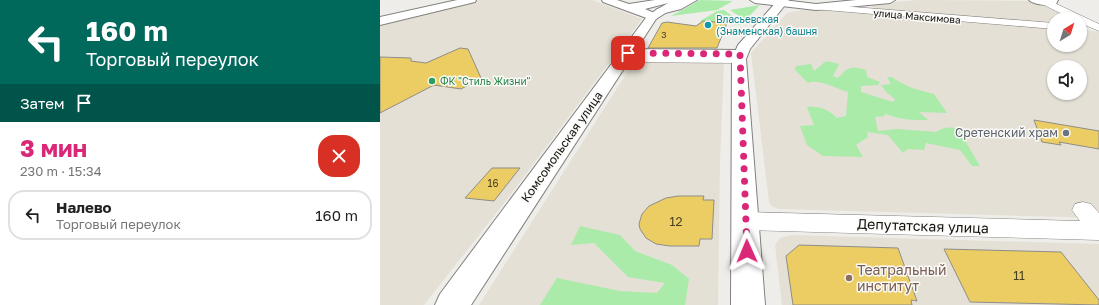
<!DOCTYPE html>
<html lang="ru">
<head>
<meta charset="utf-8">
<style>
	body { margin:0; font-family:"Golos Text",sans-serif; background:#f2f2f2; color:#222; height:100vh; display:flex; flex-direction:column; font-size:15px; white-space:nowrap }
	* { box-sizing:border-box; margin:0 }
	p { font-size:13px; color:#767676 }
	.icon { flex:none; width:22px; height:22px; fill:none; stroke:currentColor; stroke-width:2; stroke-linecap:round; stroke-linejoin:round }
	.map { position:relative; flex:1; overflow:hidden }
	.drawer { display:flex; flex-direction:column; background:#fff; width:380px }
	.drawer>* { flex:none }
	.guide { background:#00695c; color:#fff; overflow:hidden }
	.needle { width:26px; rotate:38deg }
	.controls { position:absolute; left:667px; top:12px; display:grid; gap:8px }
	.controls a { display:grid; place-items:center; width:40px; height:40px; border-radius:50%; background:#fff; box-shadow:0 1px 3px #0004; font-size:20px }
	.pin { position:absolute; display:grid; place-items:center; width:34px; height:34px; color:#fff; margin:-17px; border-radius:8px; box-shadow:0 2px 6px #0006 }
	.me { position:absolute; width:44px; margin:-22px; rotate:359deg; stroke-linejoin:round; filter:drop-shadow(0 0 3px #0008) }
	.turn { display:flex; align-items:center; gap:14px; height:84px; padding:0 20px; font-size:18px }
	.turn .icon { width:52px; height:52px; stroke-width:2.5 }
	.turn b { display:block; font-size:28px; line-height:34px }
	.then { display:flex; align-items:center; height:38px; padding:0 20px; background:#0003; gap:8px; font-size:15px }
	.round { display:grid; place-items:center; flex:none; width:42px; height:42px; border-radius:16px; background:#f2f2f2 }
	.head { display:flex; align-items:center; justify-content:space-between; height:68px; padding:0 20px }
	h1 { font-size:24px; font-weight:700; line-height:30px; color:#db2777 }
	ul { padding:0; list-style:none }
	li { display:flex; align-items:center; gap:12px; height:50px; margin:0 8px 6px; padding:0 12px; border:2px solid #e0e0e0; border-radius:16px }
	li div { flex:1 }
	li b { display:block; font-size:15px }
	li em { font-style:normal }
	main { display:flex; flex:1; min-height:0 }
	.map>svg:first-child { display:block }
</style>
</head>
<body>
<main>
<section class="drawer">
<div class="guide">
<div class="turn"><svg class="icon" aria-label="left" viewBox="0 0 24 24"><path d="M17 20v-9H6M10 6l-5 5 5 5"/></svg><div><b>160 m</b>Торговый переулок</div></div>
<div class="then">Затем<svg class="icon" aria-label="arrive" viewBox="0 0 24 24"><path d="M6 21V4h12l-3 4 3 4H6"/></svg></div>
</div>
<div class="head"><div><h1>3 мин</h1><p>230 m · 15:34</p></div><a class="round" style="background:#d93025;color:#fff"><svg class="icon" aria-label="close" viewBox="0 0 24 24"><path d="M6 6l12 12M18 6L6 18"/></svg></a></div>
<ul>
<li><svg class="icon" aria-label="left" viewBox="0 0 24 24"><path d="M17 20v-9H6M10 6l-5 5 5 5"/></svg><div><b>Налево</b><p>Торговый переулок</p></div><em>160 m</em></li>
</ul>
</section>
<div class="map">
<svg width="719" height="305" viewBox="0 0 719 305">
	<rect width="100%" height="100%" fill="#eeede9"/>
	<!-- built -->
	<path fill="#e4e0d5" fill-rule="evenodd" d="M 97,0 L 212,0 L 262,19 L 125,202 L 44,305 L 0,305 L 0,23 Z
		M 538,0 L 654,1 L 692,19 L 674,19 L 674,25 L 497,10 L 491,6 L 492,4 Z
		M 428,9 L 674,27 L 674,45 L 700,45 L 700,29 L 719,32 L 719,218 L 399,209 L 391,206 L 389,202 L 371,53 L 407,13 ZM 674,67 L 700,67 L 700,93 L 674,93 Z
		M 255,60 L 344,61 L 340,162 L 338,305 L 99,305 Z
		M 411,235 L 719,244 L 719,305 L 402,305 L 395,245 L 400,238 Z"/>
	<!-- green -->
	<path fill="#aaebaa" d="M 320,0 L 353,1 L 337,10 L 291,16 Z
		M 380,5 L 365,20 L 350,10 Z
		M 344,10 L 362,23 L 360,25 L 320,21 L 337,11 Z
		M 446,61 L 459,64 L 453,76 L 458,78 C 468,67 471,65 486,70 L 487,77 L 500,82 L 498,85 L 481,86 L 481,92 L 513,102 L 515,99 L 506,92 L 501,85 L 511,84 L 507,77 L 512,77 C 525,87 538,90 554,94 L 567,113 L 539,112 L 548,120 C 532,120 518,120 504,113 L 505,116 L 495,117 L 498,131 L 517,129 L 556,132 C 567,124 577,128 590,132 L 586,142 L 600,166 L 592,166 L 580,150 L 546,143 L 544,150 L 528,149 L 523,153 L 508,135 L 487,132 L 488,137 L 476,145 L 483,157 L 443,156 L 427,145 L 420,126 L 434,125 L 427,107 C 441,106 447,109 457,118 L 466,116 L 468,92 C 458,89 437,78 428,83 L 415,70 L 416,66 L 431,64 L 434,71 Z
		M 200,226 L 240,235 L 255,251 L 292,265 L 309,279 L 305,305 L 160,305 L 177,278 L 240,291 L 277,293 L 285,283 L 248,277 L 214,243 L 191,245 Z"/>
	<!-- building -->
	<path fill="#eccd63" stroke="#8e8d8a" d="M 323,21 L 347,23 L 337,48 L 268,48 L 282,23 L 287,22 L 316,26 Z
		M 80,48 L 88,49 L 101,78 L 81,89 L 54,85 L 0,113 L 0,57 L 31,58 L 31,61 L 46,63 Z
		M 654,120 L 719,131 L 719,149 L 679,142 L 681,145 L 662,142 Z
		M 112,168 L 140,168 L 114,201 L 85,198 Z
		M 298,196 L 324,196 L 323,200 L 334,200 L 332,239 L 320,239 L 319,246 L 290,246 L 276,244 L 266,238 L 260,229 L 259,224 L 262,214 L 269,206 L 286,198 Z
		M 419,245 L 518,248 L 537,301 L 531,300 L 532,305 L 413,305 L 406,256 Z
		M 564,249 L 681,252 L 719,300 L 719,305 L 590,302 Z"/>
	<g fill="none" stroke-linecap="round" stroke-linejoin="round">
		<!-- minor casing -->
		<g stroke="#82817e" stroke-width="1">
			<path id="minor" d="M 659,0 L 668,0 L 719,24 L 719,31 L 700,23 L 700,19 L 692,19 L 660,3 Z
				M 436,4 L 674,23 L 674,29 L 433,9 L 431,7 L 433,5 Z
				M 244,55 L 359,55 L 364,56 L 365,59 L 364,62 L 359,63 L 239,62 L 238,59 L 239,56 Z
				M 703,202 L 711,204 L 719,213 L 719,240 L 366,230 L 358,227 L 354,221 L 358,215 L 366,212 L 700,221 L 692,210 L 695,204 Z"/>
		</g>
		<!-- tertiary casing -->
		<g stroke="#82817e" stroke-width="2">
			<path id="tertiary" d="M 303,0 L 317,0 L 301,9 L 281,14 L 275,11 L 277,9 L 293,5 Z
				M 370,0 L 403,0 L 436,4 L 476,0 L 515,0 L 510,3 L 436,10 L 375,3 Z
				M 649,0 L 678,0 L 676,4 C 669,6 654,5 649,0 Z
				M 247,49 L 360,50 L 365,51 L 367,54 L 365,57 L 360,58 L 242,56 L 240,53 L 242,50 Z"/>
		</g>
		<!-- secondary casing -->
		<g stroke="#82817e" stroke-width="2">
			<path id="secondary" d="M 77,0 L 96,0 L 95,2 L 0,25 L 0,17 Z
				M 222,0 L 237,0 L 249,4 L 275,0 L 293,0 L 292,2 L 265,9 L 272,12 L 278,17 L 276,19 L 272,20 L 223,2 Z"/>
		</g>
		<!-- primary casing -->
		<g stroke="#82817e" stroke-width="2">
			<path id="primary" d="M 293,0 L 306,0 L 276,19 L 91,305 L 55,305 L 60,294 L 268,15 Z
				M 398,0 L 409,0 L 370,49 L 366,59 L 385,305 L 351,305 L 352,59 L 358,45 Z"/>
		</g>
		<!-- minor -->
		<use href="#minor" fill="#fff" fill-rule="evenodd"/>
		<!-- tertiary -->
		<use href="#tertiary" fill="#fff" fill-rule="evenodd"/>
		<!-- secondary -->
		<use href="#secondary" fill="#fff" fill-rule="evenodd"/>
		<!-- primary -->
		<use href="#primary" fill="#fff" fill-rule="evenodd"/>
	</g>
	<g fill="none" stroke-linecap="round" stroke-linejoin="round">
		<!-- route -->
		<path stroke="#db2777" stroke-width="7" stroke-dasharray="0 12.6" d="M 248,53 L 360,54 L 367,251"/>
	</g>
	<!-- markers -->
	<circle fill="#0f9aa8" stroke="#fbfaf6" stroke-width="1.5" cx="328" cy="25" r="4"/>
	<circle fill="#2e9e5b" stroke="#fbfaf6" stroke-width="1.5" cx="52" cy="81" r="4"/>
	<circle fill="#6b7280" stroke="#fbfaf6" stroke-width="1.5" cx="686" cy="133" r="4"/>
	<circle fill="#8d6e63" stroke="#fbfaf6" stroke-width="1.5" cx="469" cy="278" r="4"/>
	<g text-anchor="middle" stroke-width="3" stroke-linejoin="round" paint-order="stroke">
		<!-- far-number labels -->
		<g font-size="9" fill="#484025">
			<text x="284" y="38">3</text>
		</g>
		<!-- far-street labels -->
		<g font-size="10" fill="#111110" stroke="#fbfaf6">
			<text transform="translate(537 16) rotate(5)" y="4">улица Максимова</text>
		</g>
		<!-- far-culture labels -->
		<g font-size="10" fill="#0d838f" stroke="#fbfaf6" text-anchor="start">
			<text x="336" y="23">Власьевская<tspan x="336" dy="12">(Знаменская) башня</tspan></text>
		</g>
		<!-- far-leisure labels -->
		<g font-size="10" fill="#27864d" stroke="#fbfaf6" text-anchor="start">
			<text x="60" y="85">ФК "Стиль Жизни"</text>
		</g>
		<!-- number labels -->
		<g font-size="10" fill="#484025">
			<text x="113" y="187">16</text>
		</g>
		<!-- worship labels -->
		<g font-size="12" fill="#5b616d" stroke="#fbfaf6" text-anchor="end">
			<text x="678" y="137">Сретенский храм</text>
		</g>
		<!-- street labels -->
		<g font-size="12" fill="#111110" stroke="#fbfaf6">
			<text transform="translate(182 147) rotate(-55)" y="4">Комсомольская улица</text>
		</g>
		<!-- near-number labels -->
		<g font-size="12" fill="#484025">
			<text x="296" y="226">12</text>
			<text x="639" y="280">11</text>
		</g>
		<!-- near-street labels -->
		<g font-size="14" fill="#111110" stroke="#fbfaf6">
			<text transform="translate(543 226) rotate(2)" y="5">Депутатская улица</text>
		</g>
		<!-- near-education labels -->
		<g font-size="14" fill="#785e54" stroke="#fbfaf6" text-anchor="start">
			<text x="477" y="275">Театральный<tspan x="477" dy="16">институт</tspan></text>
		</g>
	</g>
</svg>
<div class="controls">
<a><svg class="needle" viewBox="-14 -14 28 28"><path d="M0-13l5 13h-10z" fill="#e53935"/><path d="M0 13l5-13h-10z" fill="#767676"/></svg></a>
<a><svg class="icon" aria-label="sound" viewBox="0 0 24 24"><path d="M4 9h4l5-4v14l-5-4H4zM17 9q2 3 0 6"/></svg></a>
</div>
<div class="pin" style="left:248px;top:53px;background:#d93025"><svg class="icon" aria-label="arrive" viewBox="0 0 24 24"><path d="M6 21V4h12l-3 4 3 4H6"/></svg></div>
<svg class="me" style="left:367px;top:251px" viewBox="-20 -20 40 40"><path d="M0-17L14 15 0 8-14 15z" fill="#db2777" stroke="#fff" stroke-width="4"/></svg>
</div>
</main>
</body>
</html>
